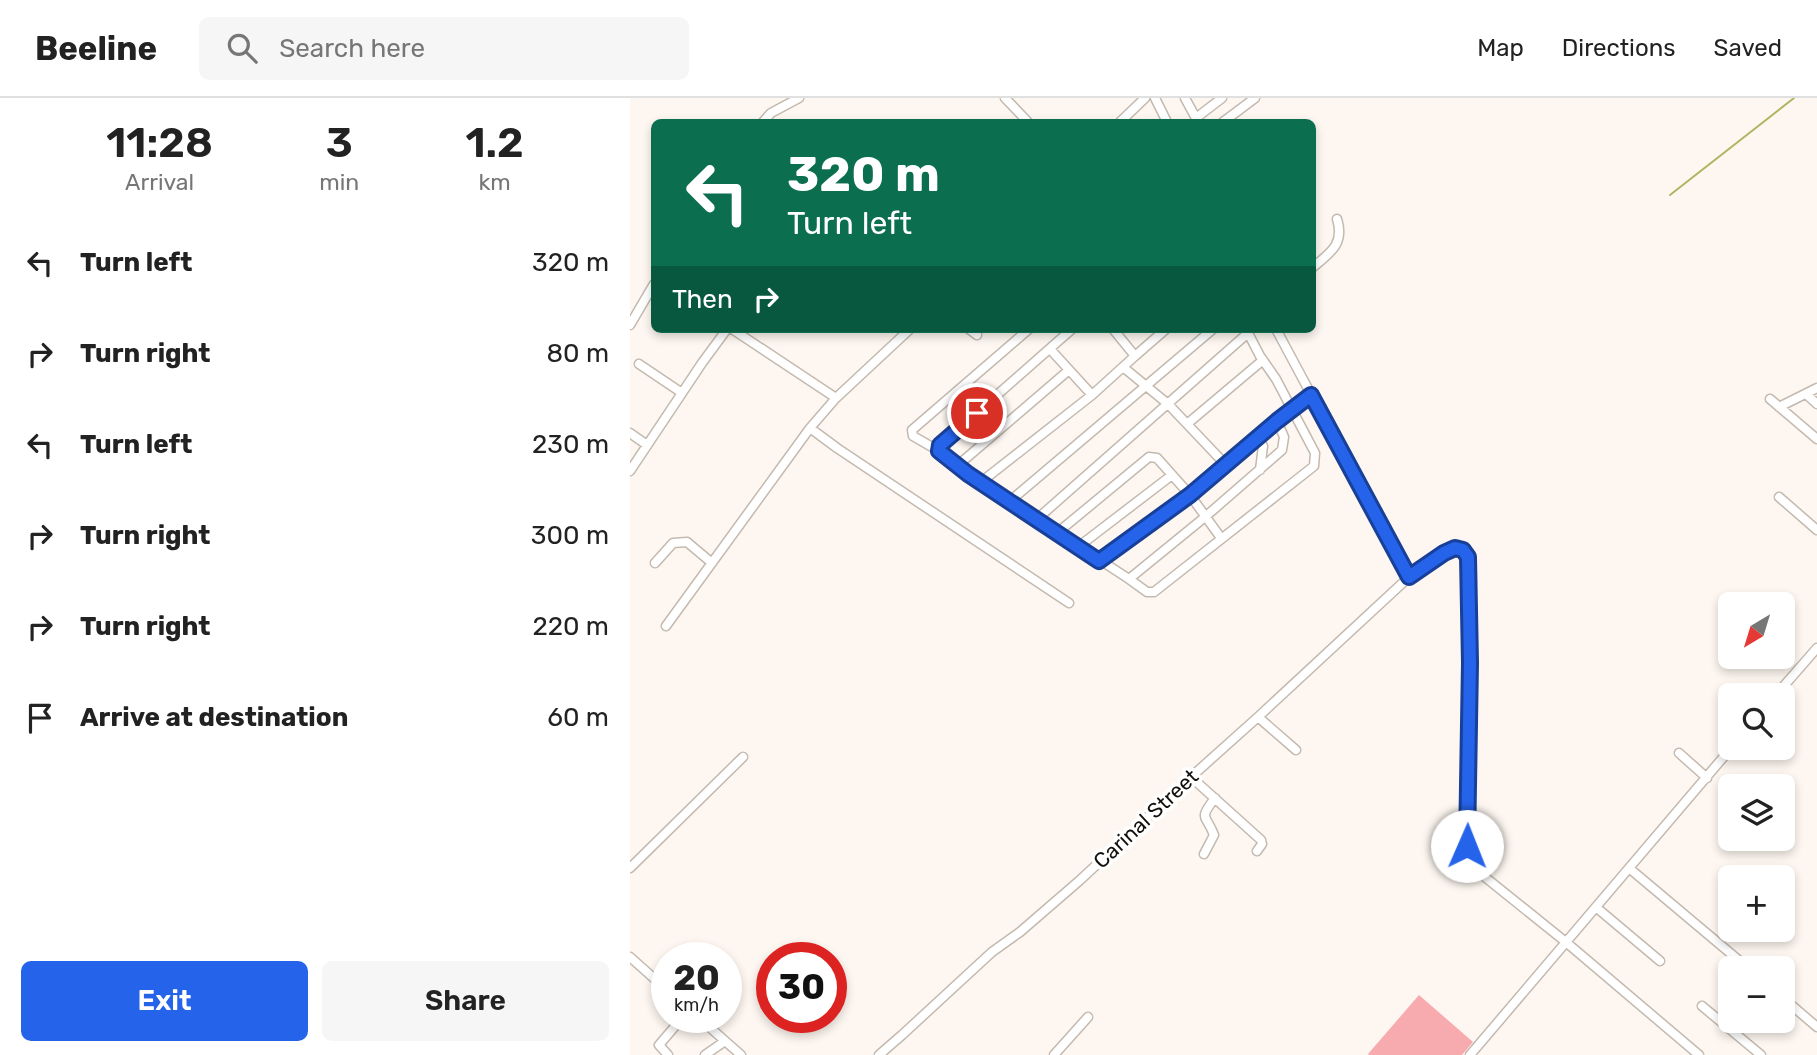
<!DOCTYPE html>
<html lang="en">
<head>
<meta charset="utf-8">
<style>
	body { margin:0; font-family:Rubik,sans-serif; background:#f6f6f6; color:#222; height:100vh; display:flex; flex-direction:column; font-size:26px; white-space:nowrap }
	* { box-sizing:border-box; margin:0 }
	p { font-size:23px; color:#767676 }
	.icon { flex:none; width:38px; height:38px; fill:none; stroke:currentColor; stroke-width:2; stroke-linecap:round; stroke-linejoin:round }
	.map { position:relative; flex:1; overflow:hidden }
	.side { display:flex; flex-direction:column; background:#fff; width:630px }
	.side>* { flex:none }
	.top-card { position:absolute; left:21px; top:21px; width:665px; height:214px; border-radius:10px; box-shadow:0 4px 10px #0003; background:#0b6e4f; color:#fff; overflow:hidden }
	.needle { width:46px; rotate:218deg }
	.tools { position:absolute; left:1088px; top:494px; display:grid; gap:14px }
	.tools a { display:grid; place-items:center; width:77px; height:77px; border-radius:10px; background:#fff; box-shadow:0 4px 10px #0003; font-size:35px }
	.speed { position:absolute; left:21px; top:844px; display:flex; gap:14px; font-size:35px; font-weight:700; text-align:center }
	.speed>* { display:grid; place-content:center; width:91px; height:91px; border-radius:50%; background:#fff; box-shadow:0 4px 10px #0003; line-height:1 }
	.speed small { font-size:18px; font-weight:400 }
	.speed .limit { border:10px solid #d22; background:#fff; color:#111 }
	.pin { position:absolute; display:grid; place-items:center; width:60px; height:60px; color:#fff; margin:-30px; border:4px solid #fff; border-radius:50%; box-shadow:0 2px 7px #0007 }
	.me { position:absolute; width:77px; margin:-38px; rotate:1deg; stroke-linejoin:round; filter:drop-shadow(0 0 5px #0008) }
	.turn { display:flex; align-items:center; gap:24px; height:147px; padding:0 21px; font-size:32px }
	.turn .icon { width:91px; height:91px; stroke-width:2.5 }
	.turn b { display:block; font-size:49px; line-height:60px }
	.then { display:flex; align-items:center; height:66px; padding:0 21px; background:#0003; gap:14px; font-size:26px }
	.eta { display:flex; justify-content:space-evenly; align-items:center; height:119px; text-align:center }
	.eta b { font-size:42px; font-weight:600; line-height:49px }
	.primary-button { display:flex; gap:14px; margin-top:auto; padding:14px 21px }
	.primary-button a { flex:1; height:80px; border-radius:10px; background:#2563eb; color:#fff; font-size:28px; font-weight:600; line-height:80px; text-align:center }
	.primary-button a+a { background:#f6f6f6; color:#222 }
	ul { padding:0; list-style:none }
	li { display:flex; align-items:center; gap:21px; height:91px; padding:0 21px }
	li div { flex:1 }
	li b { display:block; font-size:26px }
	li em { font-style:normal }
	header { display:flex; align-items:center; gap:42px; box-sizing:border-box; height:98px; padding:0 35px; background:#fff; border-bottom:2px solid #e0e0e0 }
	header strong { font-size:33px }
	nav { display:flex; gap:38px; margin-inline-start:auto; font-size:24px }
	.search { width:490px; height:63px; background:#f6f6f6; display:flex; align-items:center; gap:18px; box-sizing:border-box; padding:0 24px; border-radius:10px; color:#767676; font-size:26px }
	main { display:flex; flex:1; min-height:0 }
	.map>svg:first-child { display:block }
</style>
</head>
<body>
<header>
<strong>Beeline</strong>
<div class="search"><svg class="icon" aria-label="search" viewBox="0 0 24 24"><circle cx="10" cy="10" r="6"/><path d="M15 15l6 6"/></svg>Search here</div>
<nav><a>Map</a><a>Directions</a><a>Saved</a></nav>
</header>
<main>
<section class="side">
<div class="eta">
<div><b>11:28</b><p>Arrival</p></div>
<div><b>3</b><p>min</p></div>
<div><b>1.2</b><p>km</p></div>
</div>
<ul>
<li><svg class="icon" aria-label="left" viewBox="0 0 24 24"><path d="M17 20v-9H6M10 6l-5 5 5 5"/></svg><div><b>Turn left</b></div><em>320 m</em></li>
<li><svg class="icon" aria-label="right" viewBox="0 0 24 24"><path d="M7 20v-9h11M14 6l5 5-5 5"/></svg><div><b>Turn right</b></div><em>80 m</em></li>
<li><svg class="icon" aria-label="left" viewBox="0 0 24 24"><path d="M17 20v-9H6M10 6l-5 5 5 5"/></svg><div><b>Turn left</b></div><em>230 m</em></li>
<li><svg class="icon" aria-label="right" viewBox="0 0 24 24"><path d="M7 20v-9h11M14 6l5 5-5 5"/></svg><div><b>Turn right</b></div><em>300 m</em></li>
<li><svg class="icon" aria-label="right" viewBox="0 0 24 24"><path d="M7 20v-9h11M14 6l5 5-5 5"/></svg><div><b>Turn right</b></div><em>220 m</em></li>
<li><svg class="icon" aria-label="arrive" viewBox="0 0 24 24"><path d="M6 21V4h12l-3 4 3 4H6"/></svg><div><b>Arrive at destination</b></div><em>60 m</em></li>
</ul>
<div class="primary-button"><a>Exit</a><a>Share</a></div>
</section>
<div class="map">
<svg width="1187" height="957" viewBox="0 0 1187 957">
	<rect width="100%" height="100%" fill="#fef7f1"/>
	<!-- forest -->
	<path fill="#f7abae" d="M 789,897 L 843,944 L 832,957 L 739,957 L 738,956 Z"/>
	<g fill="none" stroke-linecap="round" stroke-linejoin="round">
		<!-- stream -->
		<path stroke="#abb761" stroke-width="2" d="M 1040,97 L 1164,0"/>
		<!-- minor casing -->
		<g stroke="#c3b9af" stroke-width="11">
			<path id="minor" d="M 375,0 L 398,24
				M 525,0 L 537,24
				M 555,0 L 567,22
				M 566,20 L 592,0
				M 133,24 L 141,15 L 169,0
				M 490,24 L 515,0
				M 593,24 L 625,0
				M 682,170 C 700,155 715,146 707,121
				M 0,227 L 24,186
				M 102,231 L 206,300
				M 339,231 L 347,237
				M 483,231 L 505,258 L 536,231
				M 583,231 L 380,403 L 407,421 L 618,235
				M 646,231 L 779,479 L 814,455 L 825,450 L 833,452 L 838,459 L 840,565 L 837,748 L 838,763 L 840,767 L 937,845 L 1069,957
				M 420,251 L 462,297
				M 9,266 L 52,295
				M 493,269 L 538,306 L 595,366
				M 1176,296 L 1187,306
				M 1140,301 L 1187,341
				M 1149,309 L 1187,290
				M 557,326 L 633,262
				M 180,330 L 207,350 L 439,505
				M 0,335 L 17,347
				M 628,340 L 633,348 L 630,372
				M 309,353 L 283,338 L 282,332 L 399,231
				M 327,368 L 439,272
				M 0,373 L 72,265 L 97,231
				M 351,384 L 462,297 L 505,258
				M 1149,399 L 1187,432
				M 380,403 L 338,376 L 309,353 L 310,347 L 442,231
				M 407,421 L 499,481 L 575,419 L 652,352 L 654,339 L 647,323
				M 427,435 L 519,359 L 527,360 L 560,397 L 469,463
				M 591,440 L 560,397 L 647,323 L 681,297
				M 448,449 L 542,377
				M 25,465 L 43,445 L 57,444 L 82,465
				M 499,481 L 517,494 L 524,494 L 684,368 L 685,355 L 646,281 L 630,258 L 616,231
				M 36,528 L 180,330 L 206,300 L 280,231
				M 1146,597 L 1187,550
				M 628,619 L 666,652
				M 1049,655 L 1077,680
				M 561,679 L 631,742 L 632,746 L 627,753
				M 574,756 L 584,737 C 576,716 568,722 585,700
				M 0,770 L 113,659
				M 999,770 L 1118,870
				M 967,810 L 1030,863
				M 0,859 L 37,892
				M 1153,900 L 1187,929
				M 1072,908 L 1131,957
				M 68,919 L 111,957
				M 38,957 L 29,947 L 53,919
				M 75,957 L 95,943
				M 249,957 L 272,937 L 362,854 L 390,834 L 449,783 L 561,679 L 628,619 L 779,479
				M 424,957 L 458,919
				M 840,957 L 1102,649"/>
		</g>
		<!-- minor -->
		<use href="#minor" stroke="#fff" stroke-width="8"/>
	</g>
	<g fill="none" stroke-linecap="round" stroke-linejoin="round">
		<!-- route casing -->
		<g stroke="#184099" stroke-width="18">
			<path id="route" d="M 347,315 L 310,347 L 309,353 L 338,376 L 469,463 L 560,397 L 647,323 L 681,297 L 779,479 L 814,455 L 825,450 L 833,452 L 838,459 L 840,565 L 837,748"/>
		</g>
		<!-- route -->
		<use href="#route" stroke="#2563eb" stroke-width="12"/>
	</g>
	<g text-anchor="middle" stroke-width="7" stroke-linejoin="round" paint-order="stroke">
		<!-- street labels -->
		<g font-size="21" fill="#120f0c" stroke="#fff">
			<text transform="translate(516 721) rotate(-43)" y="7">Carinal Street</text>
		</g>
	</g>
</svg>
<div class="tools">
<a><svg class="needle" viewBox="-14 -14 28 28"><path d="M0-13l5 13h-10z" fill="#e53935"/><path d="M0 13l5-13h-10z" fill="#767676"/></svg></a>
<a><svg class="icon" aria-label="search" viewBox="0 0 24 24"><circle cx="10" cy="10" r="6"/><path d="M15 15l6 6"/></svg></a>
<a><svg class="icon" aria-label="layers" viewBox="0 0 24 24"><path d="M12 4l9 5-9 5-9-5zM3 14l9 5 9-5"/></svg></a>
<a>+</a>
<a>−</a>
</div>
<div class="speed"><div>20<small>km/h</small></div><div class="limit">30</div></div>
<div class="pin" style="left:347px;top:315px;background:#d93025"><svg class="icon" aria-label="arrive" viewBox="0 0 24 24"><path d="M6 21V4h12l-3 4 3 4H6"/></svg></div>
<svg class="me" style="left:837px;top:748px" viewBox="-20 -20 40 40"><circle r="19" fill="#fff"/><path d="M0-13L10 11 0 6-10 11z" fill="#2563eb"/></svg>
<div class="top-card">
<div class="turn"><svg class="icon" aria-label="left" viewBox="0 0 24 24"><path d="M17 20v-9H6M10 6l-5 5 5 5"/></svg><div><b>320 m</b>Turn left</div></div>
<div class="then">Then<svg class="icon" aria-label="right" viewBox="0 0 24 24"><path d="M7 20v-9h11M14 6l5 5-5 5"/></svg></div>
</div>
</div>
</main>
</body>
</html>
